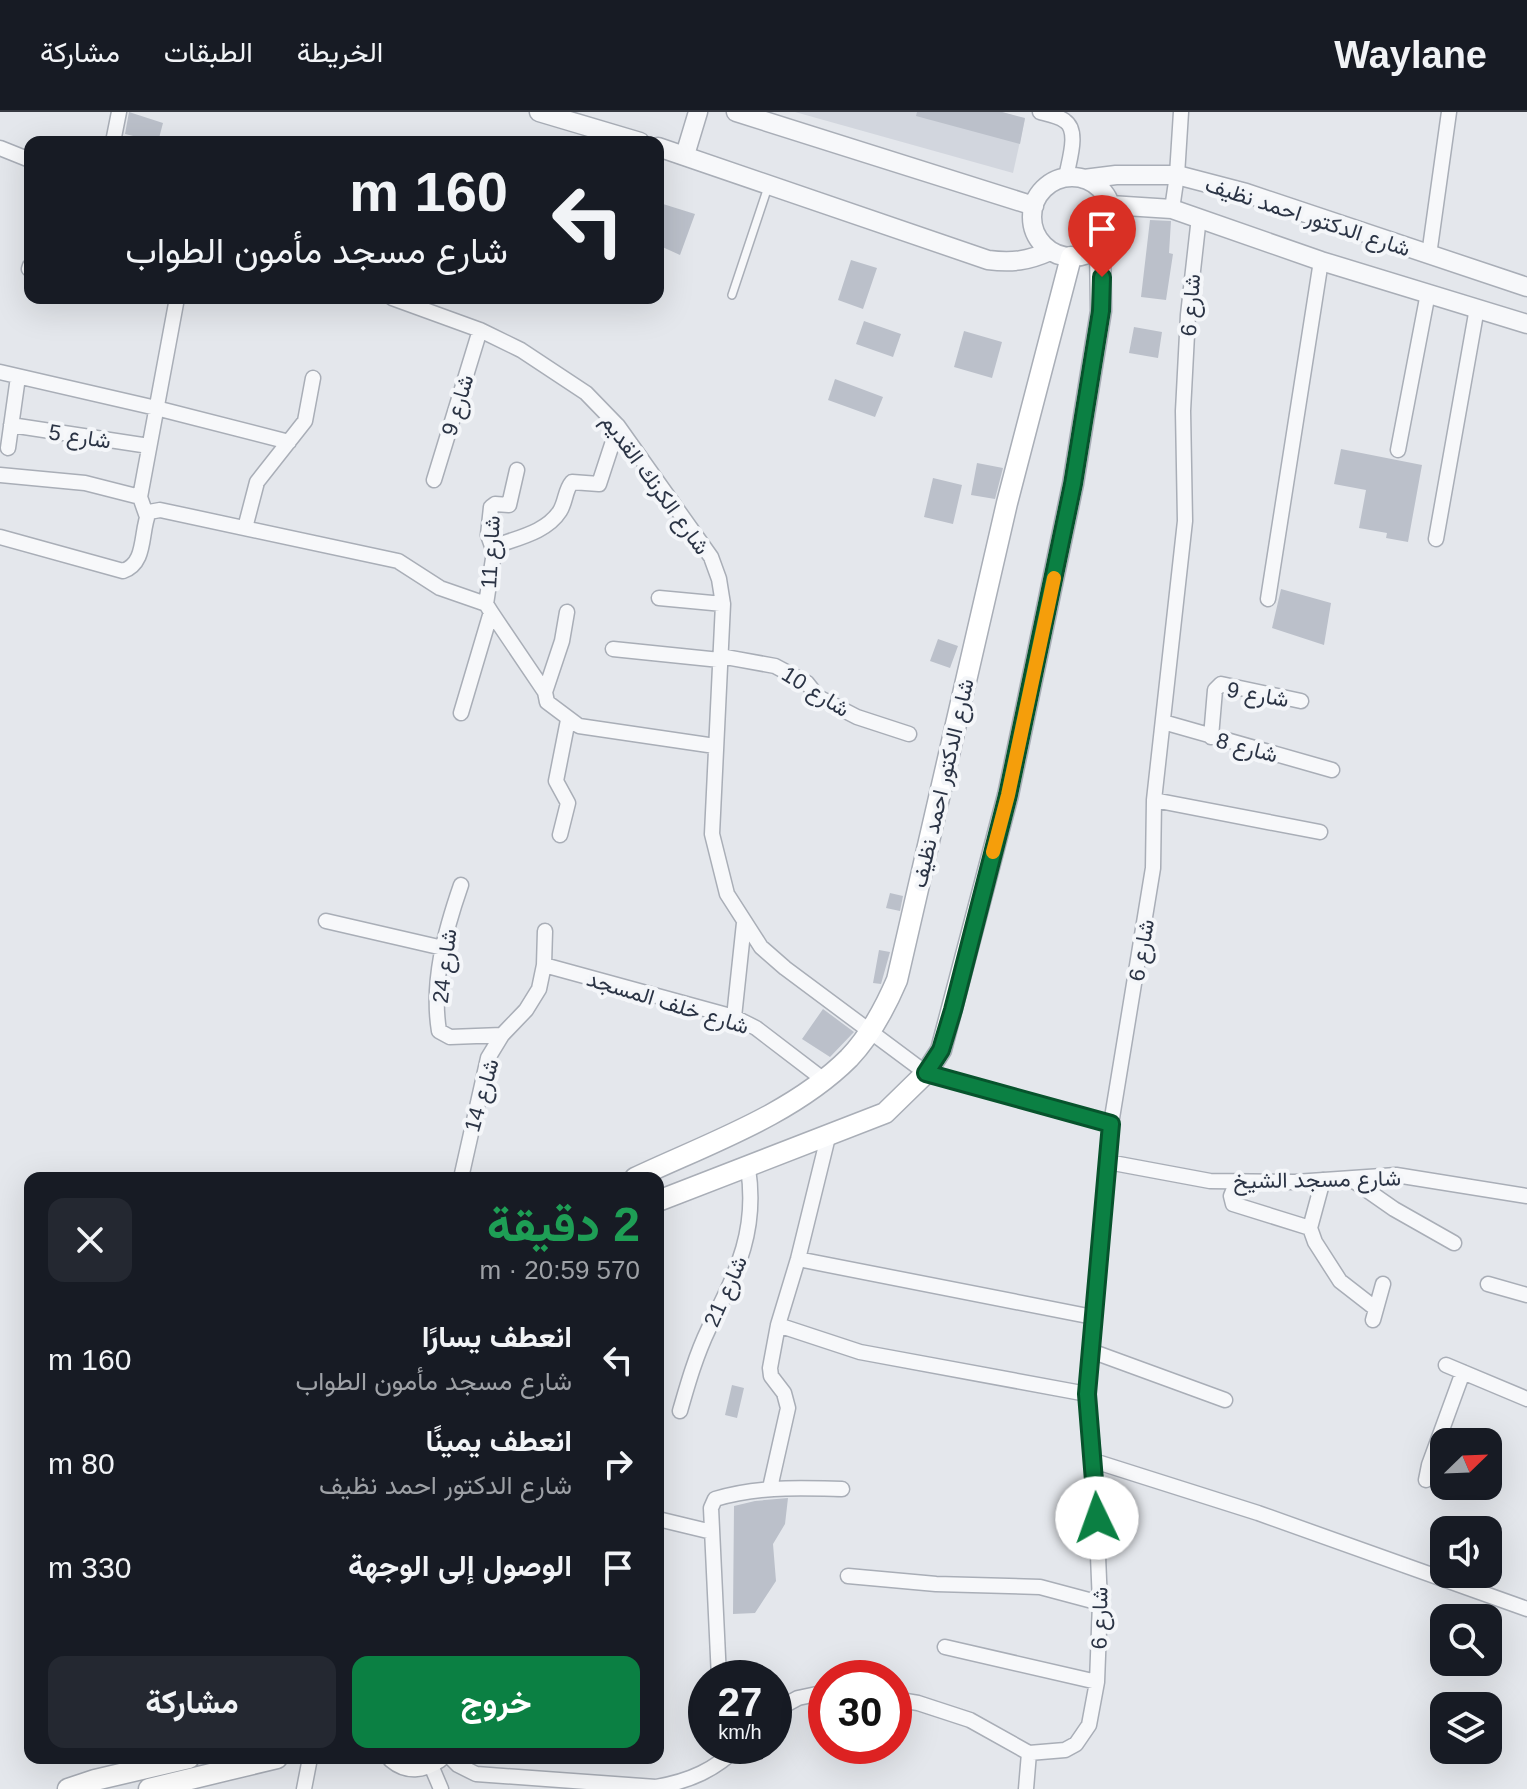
<!DOCTYPE html>
<html lang="ar">
<head>
<meta charset="utf-8">
<style>
	body { margin:0; font-family:Arial,Vazirmatn,sans-serif; background:#242831; color:#f1f3f6; direction:rtl; height:100vh; display:flex; flex-direction:column; font-size:30px; white-space:nowrap }
	* { box-sizing:border-box; margin:0 }
	p { font-size:26px; color:#9ea1a6 }
	.icon { flex:none; width:44px; height:44px; fill:none; stroke:currentColor; stroke-width:2; stroke-linecap:round; stroke-linejoin:round }
	.map { position:relative; flex:1; overflow:hidden; direction:ltr }
	.panel { position:absolute; left:24px; top:1060px; width:640px; height:592px; display:flex; flex-direction:column; background:#171b24; border-radius:16px; box-shadow:0 8px 32px #0002; direction:rtl }
	.panel>* { flex:none }
	.banner { position:absolute; left:24px; top:24px; width:640px; height:168px; border-radius:16px; box-shadow:0 8px 32px #0002; direction:rtl; background:#171b24; color:#f1f3f6; overflow:hidden }
	.needle { width:52px; rotate:67deg }
	.tools { position:absolute; left:1430px; top:1316px; display:grid; gap:16px }
	.tools a { display:grid; place-items:center; width:72px; height:72px; border-radius:16px; background:#171b24; box-shadow:0 8px 32px #0002; font-size:40px }
	.speed { position:absolute; left:688px; top:1548px; display:flex; gap:16px; font-size:40px; font-weight:700; text-align:center }
	.speed>* { display:grid; place-content:center; width:104px; height:104px; border-radius:50%; background:#171b24; box-shadow:0 8px 32px #0002; line-height:1 }
	.speed small { font-size:20px; font-weight:400 }
	.speed .limit { border:12px solid #d22; background:#fff; color:#111 }
	.pin { position:absolute; display:grid; place-items:center; width:68px; height:68px; color:#fff; margin:-82px -34px; border-radius:50% 50% 50% 0; rotate:-45deg; box-shadow:0 0 8px #0007 }
	.pin .icon { rotate:45deg }
	.me { position:absolute; width:88px; margin:-44px; rotate:357deg; stroke-linejoin:round; filter:drop-shadow(0 0 6px #0008) }
	.turn { display:flex; align-items:center; gap:28px; height:168px; padding:0 24px; font-size:36px }
	.turn .icon { width:104px; height:104px; stroke-width:2.5 }
	.turn b { display:block; font-size:56px; line-height:68px }
	.round { display:grid; place-items:center; flex:none; width:84px; height:84px; border-radius:16px; background:#242831 }
	.headline { display:flex; align-items:center; justify-content:space-between; height:136px; padding:0 24px }
	h1 { font-size:48px; font-weight:700; line-height:60px; color:#1e9e55 }
	.cta { display:flex; gap:16px; margin-top:auto; padding:16px 24px }
	.cta a { flex:1; height:92px; border-radius:16px; background:#0b8043; color:#fff; font-size:32px; font-weight:700; line-height:92px; text-align:center }
	.cta a+a { background:#242831; color:#f1f3f6 }
	ul { padding:0; list-style:none }
	li { display:flex; align-items:center; gap:24px; height:104px; padding:0 24px }
	li div { flex:1 }
	li b { display:block; font-size:30px }
	li em { font-style:normal }
	header { display:flex; align-items:center; gap:48px; box-sizing:border-box; height:112px; padding:0 40px; background:#171b24; border-bottom:2px solid #363941 }
	header strong { font-size:38px }
	nav { display:flex; gap:44px; margin-inline-start:auto; font-size:28px }
	.map>svg:first-child { display:block }
</style>
</head>
<body>
<header>
<strong>Waylane</strong>
<nav><a>الخريطة</a><a>الطبقات</a><a>مشاركة</a></nav>
</header>
<div class="map">
<svg width="1527" height="1677" viewBox="0 0 1527 1677">
	<rect width="100%" height="100%" fill="#e4e7ec"/>
	<!-- built -->
	<path fill="#d2d6de" d="M 795,0 L 1002,0 L 1025,7 L 1013,61 Z"/>
	<!-- building -->
	<path fill="#bbc0ca" d="M 129,0 L 163,11 L 158,30 L 125,22 Z
		M 917,0 L 1002,0 L 1025,6 L 1020,32 L 916,4 Z
		M 663,92 L 695,102 L 680,143 L 658,133 L 658,107 Z
		M 1150,108 L 1171,109 L 1169,141 L 1173,142 L 1166,188 L 1141,185 Z
		M 851,148 L 877,156 L 863,197 L 838,188 Z
		M 864,209 L 901,222 L 893,245 L 856,232 Z
		M 1134,215 L 1162,220 L 1158,246 L 1129,241 Z
		M 964,219 L 1002,230 L 992,266 L 954,255 Z
		M 835,267 L 883,285 L 875,305 L 828,288 Z
		M 1341,337 L 1422,353 L 1408,430 L 1386,426 L 1387,421 L 1359,416 L 1366,378 L 1334,372 Z
		M 977,351 L 1003,356 L 995,387 L 971,383 Z
		M 933,366 L 962,373 L 953,412 L 924,405 Z
		M 1281,477 L 1331,491 L 1324,533 L 1272,516 Z
		M 938,527 L 958,534 L 950,556 L 930,549 Z
		M 890,781 L 903,784 L 900,799 L 886,796 Z
		M 879,838 L 890,840 L 881,872 L 873,871 Z
		M 823,897 L 854,920 L 830,945 L 802,927 Z
		M 732,1273 L 744,1276 L 737,1306 L 725,1303 Z
		M 788,1386 L 785,1412 L 773,1432 L 776,1469 L 755,1501 L 733,1502 L 734,1394 L 755,1389 Z"/>
	<g fill="none" stroke-linecap="round" stroke-linejoin="round">
		<!-- service casing -->
		<g stroke="#a9aeb7" stroke-width="10">
			<path id="service" d="M 732,183 L 768,75"/>
		</g>
		<!-- minor casing -->
		<g stroke="#a9aeb7" stroke-width="17">
			<path id="minor" d="M 1040,0 C 1048,2 1059,4 1065,9 C 1080,19 1068,51 1066,66
				M 113,30 L 119,0
				M 0,36 L 30,48
				M 1172,97 L 1177,63 L 1181,0
				M 1429,143 L 1449,0
				M 29,157 L 30,154
				M 392,186 L 480,218 L 521,238 L 586,281 L 618,314 L 711,445 L 719,467 L 723,492 L 712,722 L 727,782 L 761,835 L 785,856 L 926,961 L 1111,1012
				M 0,260 L 156,296 L 289,330
				M 11,313 L 149,334
				M 8,336 L 18,265
				M 1398,338 L 1428,181
				M 0,363 L 85,371 L 140,385
				M 434,368 L 480,218
				M 147,405 L 140,385 L 177,186
				M 245,416 L 257,370 L 305,309 L 313,266
				M 0,425 L 123,459 C 147,451 140,420 149,400 L 160,398 L 398,449 L 440,476 L 486,492 L 491,500 L 461,601
				M 1436,427 L 1477,196
				M 493,435 C 516,426 546,421 560,399 C 566,389 565,378 572,370 L 599,372 L 618,314
				M 659,486 L 723,492
				M 1268,487 L 1321,149
				M 486,492 L 494,440 L 488,423 L 491,395 L 495,392 L 509,393 L 517,358
				M 491,500 L 545,580
				M 567,500 L 562,529 L 545,580 L 547,590 L 579,614 L 715,634
				M 613,537 L 720,548
				M 720,544 L 775,554 L 807,571 L 818,585 L 857,605 L 909,622
				M 1163,610 L 1332,658
				M 1211,625 L 1215,578 L 1221,572 L 1301,589
				M 1154,688 L 1320,720
				M 560,723 L 568,691 L 556,669 L 568,608
				M 461,773 C 445,819 431,870 439,919 L 450,925 L 502,923
				M 326,809 L 443,836
				M 544,853 L 734,905 L 756,916 L 824,968
				M 734,905 L 744,811
				M 1108,1050 L 1210,1069 L 1295,1070 L 1396,1063 L 1527,1084
				M 461,1066 L 488,946 L 502,923 L 526,898 L 539,877 L 544,853 L 545,819
				M 1351,1067 L 1394,1097 L 1454,1131
				M 1323,1068 L 1310,1116 L 1315,1130 L 1340,1169 L 1376,1197
				M 1237,1069 L 1231,1084 L 1233,1092 L 1310,1116
				M 798,1147 L 1093,1205
				M 1488,1172 L 1527,1183
				M 1373,1208 L 1383,1172
				M 778,1213 L 860,1240 L 1087,1282
				M 1091,1239 L 1225,1288
				M 1446,1253 L 1527,1287
				M 680,1299 C 688,1271 696,1243 709,1216 C 736,1161 758,1120 748,1056
				M 1094,1349 L 1258,1401 L 1527,1497
				M 1426,1368 L 1429,1353 L 1463,1260
				M 770,1376 L 788,1296 L 784,1281 L 771,1264 L 770,1256 L 778,1213 L 798,1147 L 828,1025
				M 658,1407 L 712,1420
				M 848,1464 L 936,1472 L 1040,1475 L 1100,1491
				M 945,1535 L 1097,1570
				M 719,1566 L 711,1396 L 715,1387 C 757,1374 798,1376 842,1377
				M 894,1587 L 918,1591 L 970,1608 L 1029,1641 L 1065,1638 L 1076,1632 L 1089,1613 L 1097,1570 L 1100,1491 L 1094,1349 L 1087,1282 L 1111,1012 L 1153,756 L 1154,688 L 1185,409 L 1183,299 L 1188,203 L 1199,105
				M 774,1599 L 798,1586 L 826,1580
				M 451,1646 L 458,1653 L 476,1662 L 656,1675 C 690,1669 715,1658 739,1634
				M 430,1651 L 441,1677
				M 304,1677 L 310,1646
				M 1026,1677 L 1029,1641"/>
		</g>
		<!-- tertiary casing -->
		<g stroke="#a9aeb7" stroke-width="21">
			<path id="tertiary" d="M 539,0 L 640,30
				M 736,0 L 1034,94
				M 658,35 L 988,148 C 1012,151 1028,149 1050,139
				M 685,43 L 698,0
				M1032 105a40 40 0 1 1 80 0a40 40 0 1 1-80 0Z
				M 1084,67 L 1116,63 L 1177,63 L 1246,81 L 1527,175
				M 1110,93 L 1172,97 L 1321,149 L 1527,212"/>
		</g>
		<!-- secondary casing -->
		<g stroke="#a9aeb7" stroke-width="23">
			<path id="secondary" d="M 635,1066 C 707,1032 792,1003 849,946 C 871,923 885,896 897,868 L 1007,391 L 1071,145
				M 658,1089 L 885,1001 L 926,961 L 941,938 L 1008,683 L 1073,372 L 1101,199 L 1100,133
				M 393,1646 C 407,1658 423,1656 438,1646
				M 68,1677 L 95,1668 L 189,1646
				M 149,1677 L 277,1646"/>
		</g>
		<!-- service -->
		<use href="#service" stroke="#f7f8fa" stroke-width="7"/>
		<!-- minor -->
		<use href="#minor" stroke="#f7f8fa" stroke-width="14"/>
		<!-- tertiary -->
		<use href="#tertiary" stroke="#f7f8fa" stroke-width="18"/>
		<!-- secondary -->
		<use href="#secondary" stroke="#fff" stroke-width="20"/>
	</g>
	<g fill="none" stroke-linecap="round" stroke-linejoin="round">
		<!-- route casing -->
		<g stroke="#07532c" stroke-width="20">
			<path id="route" d="M 1097,1406 L 1087,1282 L 1111,1012 L 926,961 L 941,938 L 953,898 L 1008,683 L 1073,372 L 1101,199 L 1102,165"/>
		</g>
		<!-- route -->
		<use href="#route" stroke="#0b8043" stroke-width="14"/>
		<!-- slow -->
		<path stroke="#f59e0b" stroke-width="14" d="M 993,740 L 1008,683 L 1054,466"/>
	</g>
	<g text-anchor="middle" stroke-width="8" stroke-linejoin="round" paint-order="stroke">
		<!-- street labels -->
		<g font-size="22" fill="#2b3445" stroke="#f4f6f9">
			<text transform="translate(1308 104) rotate(18)" y="8">شارع الدكتور احمد نظيف</text>
			<text transform="translate(1190 193) rotate(-86)" y="8">شارع 6</text>
			<text transform="translate(457 293) rotate(-73)" y="8">شارع 9</text>
			<text transform="translate(80 324) rotate(9)" y="8">شارع 5</text>
			<text transform="translate(656 372) rotate(54)" y="8">شارع الكرنك القديم</text>
			<text transform="translate(490 440) rotate(-87)" y="8">شارع 11</text>
			<text transform="translate(816 579) rotate(32)" y="8">شارع 10</text>
			<text transform="translate(1258 582) rotate(10)" y="8">شارع 9</text>
			<text transform="translate(1247 635) rotate(15)" y="8">شارع 8</text>
			<text transform="translate(942 671) rotate(-77)" y="8">شارع الدكتور احمد نظيف</text>
			<text transform="translate(1141 838) rotate(-80)" y="8">شارع 6</text>
			<text transform="translate(444 854) rotate(-83)" y="8">شارع 24</text>
			<text transform="translate(668 890) rotate(17)" y="8">شارع خلف المسجد</text>
			<text transform="translate(481 983) rotate(-74)" y="8">شارع 14</text>
			<text transform="translate(1317 1067) rotate(-1)" y="8">شارع مسجد الشيخ</text>
			<text transform="translate(725 1179) rotate(-66)" y="8">شارع 21</text>
			<text transform="translate(1099 1506) rotate(-89)" y="8">شارع 6</text>
		</g>
	</g>
</svg>
<div class="tools">
<a><svg class="needle" viewBox="-14 -14 28 28"><path d="M0-13l5 13h-10z" fill="#e53935"/><path d="M0 13l5-13h-10z" fill="#9ea1a6"/></svg></a>
<a><svg class="icon" aria-label="sound" viewBox="0 0 24 24"><path d="M4 9h4l5-4v14l-5-4H4zM17 9q2 3 0 6"/></svg></a>
<a><svg class="icon" aria-label="search" viewBox="0 0 24 24"><circle cx="10" cy="10" r="6"/><path d="M15 15l6 6"/></svg></a>
<a><svg class="icon" aria-label="layers" viewBox="0 0 24 24"><path d="M12 4l9 5-9 5-9-5zM3 14l9 5 9-5"/></svg></a>
</div>
<div class="speed"><div>27<small>km/h</small></div><div class="limit">30</div></div>
<div class="pin" style="left:1102px;top:165px;background:#d93025"><svg class="icon" aria-label="arrive" viewBox="0 0 24 24"><path d="M6 21V4h12l-3 4 3 4H6"/></svg></div>
<svg class="me" style="left:1097px;top:1406px" viewBox="-20 -20 40 40"><circle r="19" fill="#fff"/><path d="M0-13L10 11 0 6-10 11z" fill="#0b8043"/></svg>
<div class="banner">
<div class="turn"><svg class="icon" aria-label="left" viewBox="0 0 24 24"><path d="M17 20v-9H6M10 6l-5 5 5 5"/></svg><div><b>160 m</b>شارع مسجد مأمون الطواب</div></div>
</div>
<section class="panel">
<div class="headline"><div><h1>2 دقيقة</h1><p>570 m · 20:59</p></div><a class="round"><svg class="icon" aria-label="close" viewBox="0 0 24 24"><path d="M6 6l12 12M18 6L6 18"/></svg></a></div>
<ul>
<li><svg class="icon" aria-label="left" viewBox="0 0 24 24"><path d="M17 20v-9H6M10 6l-5 5 5 5"/></svg><div><b>انعطف يسارًا</b><p>شارع مسجد مأمون الطواب</p></div><em>160 m</em></li>
<li><svg class="icon" aria-label="right" viewBox="0 0 24 24"><path d="M7 20v-9h11M14 6l5 5-5 5"/></svg><div><b>انعطف يمينًا</b><p>شارع الدكتور احمد نظيف</p></div><em>80 m</em></li>
<li><svg class="icon" aria-label="arrive" viewBox="0 0 24 24"><path d="M6 21V4h12l-3 4 3 4H6"/></svg><div><b>الوصول إلى الوجهة</b></div><em>330 m</em></li>
</ul>
<div class="cta"><a>خروج</a><a>مشاركة</a></div>
</section>
</div>
</body>
</html>
